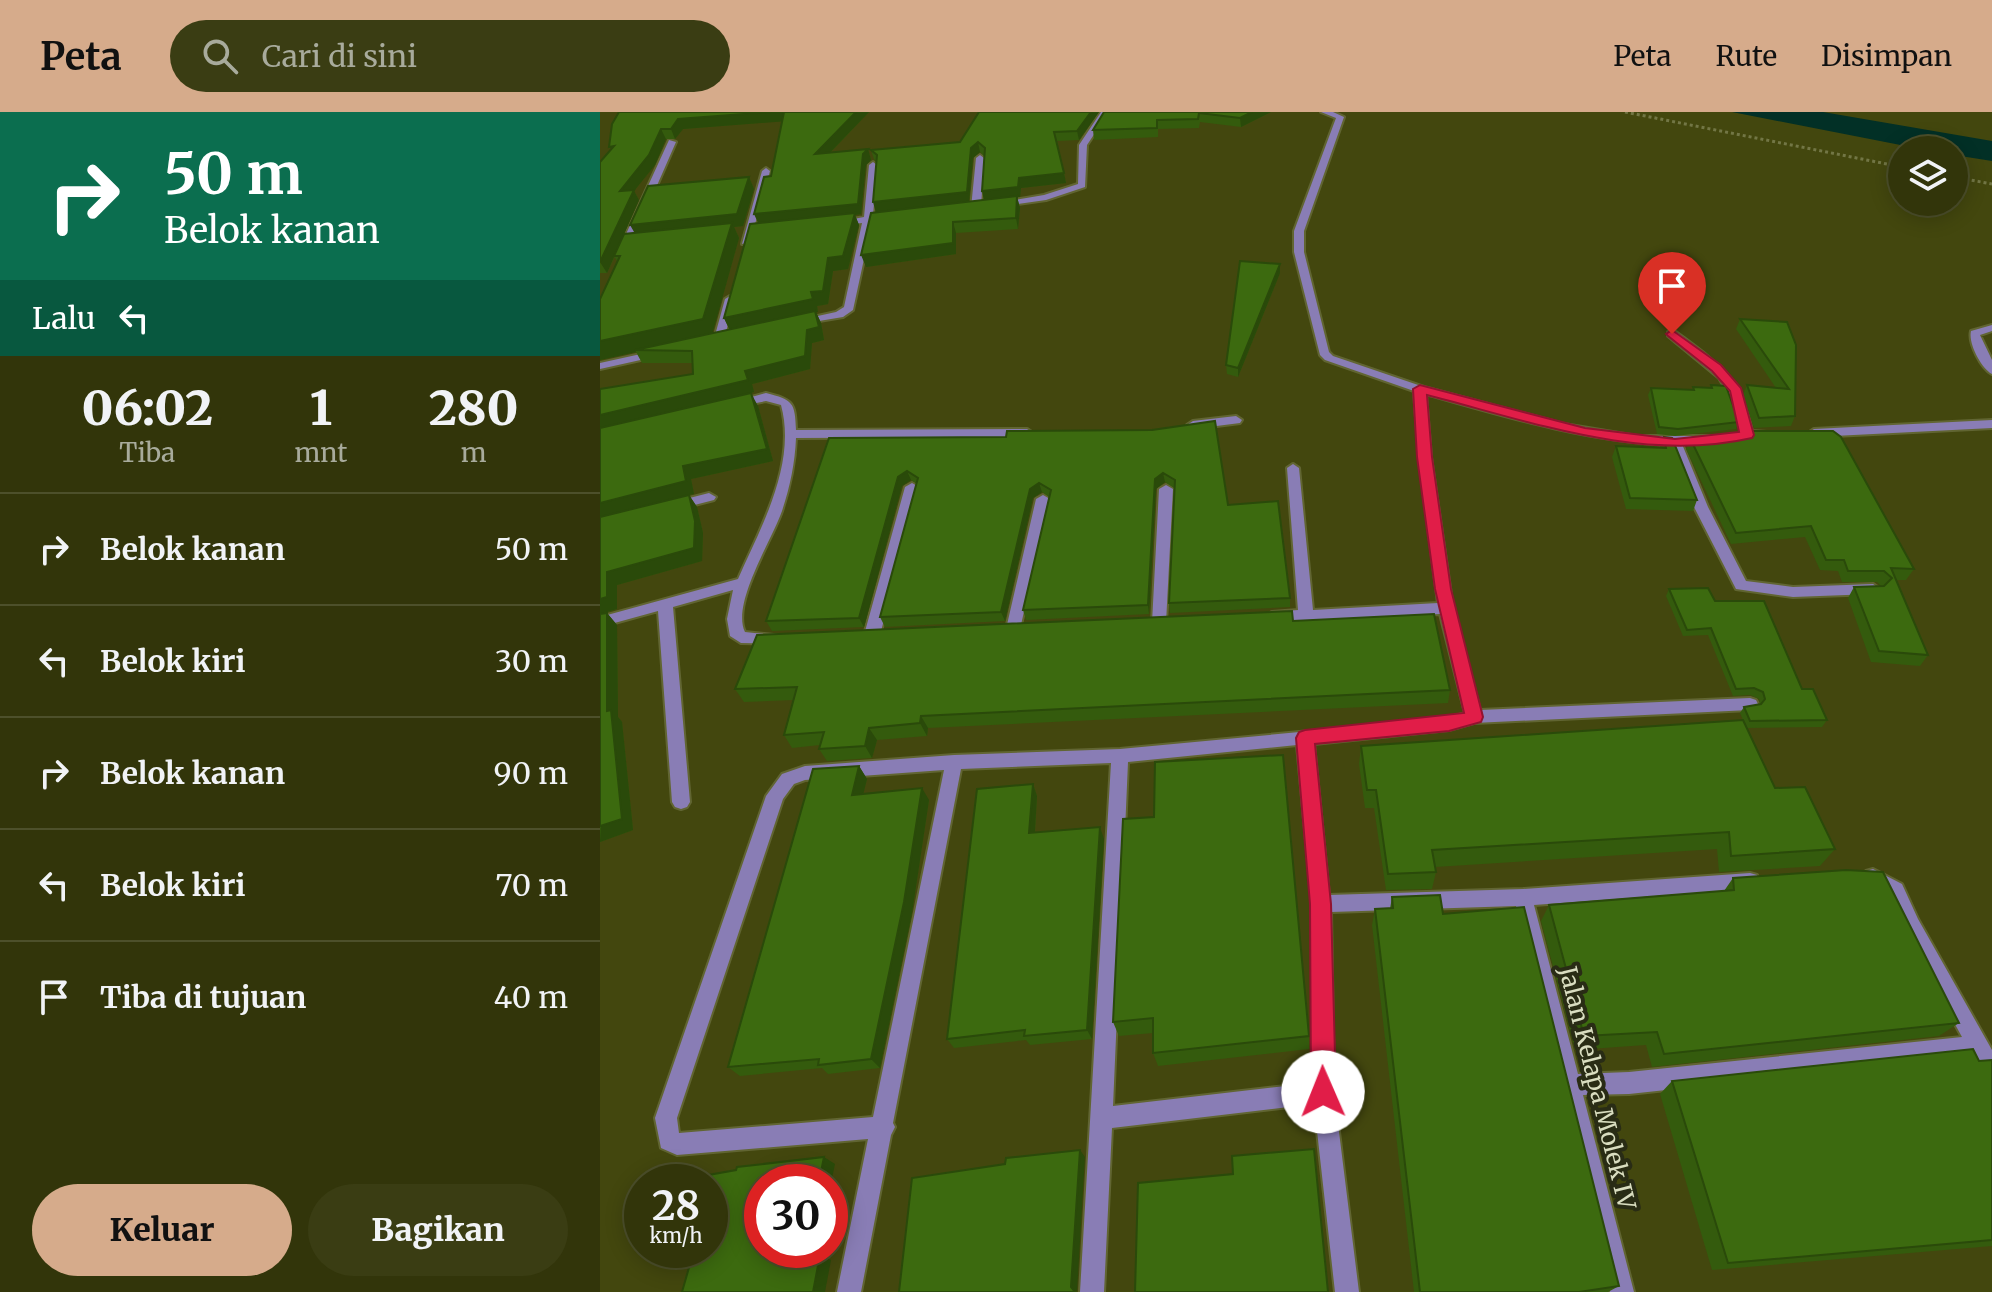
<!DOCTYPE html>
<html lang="id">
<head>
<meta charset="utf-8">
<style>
	body { margin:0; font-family:Merriweather,serif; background:#3a3d13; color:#f1f3f6; height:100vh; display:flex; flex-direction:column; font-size:30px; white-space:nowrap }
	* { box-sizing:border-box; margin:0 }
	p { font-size:26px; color:#a8ab9c }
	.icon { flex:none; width:44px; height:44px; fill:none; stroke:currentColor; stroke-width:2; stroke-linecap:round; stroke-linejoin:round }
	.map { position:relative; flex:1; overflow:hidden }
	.details { display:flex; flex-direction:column; background:#32350a; width:600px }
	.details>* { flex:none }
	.top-card { background:#0b6e4f; color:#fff; overflow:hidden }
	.buttons { position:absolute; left:1288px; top:24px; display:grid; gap:16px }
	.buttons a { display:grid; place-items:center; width:80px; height:80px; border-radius:50%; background:#32350a; box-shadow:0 4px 20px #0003,0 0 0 2px #4d502b; font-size:40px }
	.speed { position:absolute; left:24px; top:1052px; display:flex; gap:16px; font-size:40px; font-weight:700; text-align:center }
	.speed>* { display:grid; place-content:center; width:104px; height:104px; border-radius:50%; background:#32350a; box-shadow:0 4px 20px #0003,0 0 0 2px #4d502b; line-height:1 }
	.speed small { font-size:20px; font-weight:400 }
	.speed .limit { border:12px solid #d22; background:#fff; color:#111 }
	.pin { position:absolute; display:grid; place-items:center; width:68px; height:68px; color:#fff; margin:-82px -34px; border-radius:50% 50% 50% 0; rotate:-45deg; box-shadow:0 0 8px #0007 }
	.pin .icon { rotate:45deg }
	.me { position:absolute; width:88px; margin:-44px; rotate:359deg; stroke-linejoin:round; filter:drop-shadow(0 0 6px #0008) }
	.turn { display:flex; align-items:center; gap:28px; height:168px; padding:0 32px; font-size:36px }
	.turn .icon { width:104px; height:104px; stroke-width:2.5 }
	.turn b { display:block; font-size:56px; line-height:68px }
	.then { display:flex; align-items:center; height:76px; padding:0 32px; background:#0003; gap:16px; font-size:30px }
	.eta { display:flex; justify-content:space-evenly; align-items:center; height:136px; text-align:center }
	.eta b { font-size:48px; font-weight:800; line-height:56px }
	.button { display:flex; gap:16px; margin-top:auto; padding:16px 32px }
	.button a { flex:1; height:92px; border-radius:48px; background:#d6ab8b; color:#111; font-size:32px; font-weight:800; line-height:92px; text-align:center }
	.button a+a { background:#3a3d13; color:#f1f3f6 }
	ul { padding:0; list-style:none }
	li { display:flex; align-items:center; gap:24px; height:112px; padding:0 32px; border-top:2px solid #4d502b }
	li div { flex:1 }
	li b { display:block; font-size:30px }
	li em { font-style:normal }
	header { display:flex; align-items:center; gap:48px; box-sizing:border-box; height:112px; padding:0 40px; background:#d6ab8b; color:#111 }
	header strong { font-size:38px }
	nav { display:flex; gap:44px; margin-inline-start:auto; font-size:28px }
	.search { width:560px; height:72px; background:#3a3d13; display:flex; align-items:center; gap:20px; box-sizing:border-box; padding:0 28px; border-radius:44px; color:#a8ab9c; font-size:30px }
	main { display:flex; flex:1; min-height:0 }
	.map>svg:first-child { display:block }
</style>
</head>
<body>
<header>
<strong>Peta</strong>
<div class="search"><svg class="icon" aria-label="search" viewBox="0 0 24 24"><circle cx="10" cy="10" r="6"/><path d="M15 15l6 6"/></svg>Cari di sini</div>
<nav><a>Peta</a><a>Rute</a><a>Disimpan</a></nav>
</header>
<main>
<section class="details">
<div class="top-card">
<div class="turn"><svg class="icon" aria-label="right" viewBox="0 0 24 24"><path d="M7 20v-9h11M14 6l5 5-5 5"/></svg><div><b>50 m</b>Belok kanan</div></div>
<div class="then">Lalu<svg class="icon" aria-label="left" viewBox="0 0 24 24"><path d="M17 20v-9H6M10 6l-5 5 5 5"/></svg></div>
</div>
<div class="eta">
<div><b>06:02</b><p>Tiba</p></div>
<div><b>1</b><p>mnt</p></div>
<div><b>280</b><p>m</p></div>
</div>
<ul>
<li><svg class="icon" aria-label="right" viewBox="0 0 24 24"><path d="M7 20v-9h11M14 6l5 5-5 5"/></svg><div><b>Belok kanan</b></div><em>50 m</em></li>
<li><svg class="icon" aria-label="left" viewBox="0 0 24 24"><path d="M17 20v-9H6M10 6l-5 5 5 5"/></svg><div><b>Belok kiri</b></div><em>30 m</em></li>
<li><svg class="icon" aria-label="right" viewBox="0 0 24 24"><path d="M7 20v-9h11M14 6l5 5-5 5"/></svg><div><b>Belok kanan</b></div><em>90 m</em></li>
<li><svg class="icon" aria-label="left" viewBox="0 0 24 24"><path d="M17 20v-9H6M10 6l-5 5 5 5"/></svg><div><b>Belok kiri</b></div><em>70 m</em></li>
<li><svg class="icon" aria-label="arrive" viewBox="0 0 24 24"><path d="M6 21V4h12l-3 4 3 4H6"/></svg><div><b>Tiba di tujuan</b></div><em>40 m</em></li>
</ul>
<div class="button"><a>Keluar</a><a>Bagikan</a></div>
</section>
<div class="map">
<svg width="1392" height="1180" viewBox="0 0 1392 1180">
	<rect width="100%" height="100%" fill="#43470e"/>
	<!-- water -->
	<path fill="#023026" d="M 1132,0 L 1223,0 L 1392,29 L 1392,49 L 1354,43 L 1354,38 L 1326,38 Z"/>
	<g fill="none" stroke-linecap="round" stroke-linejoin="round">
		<!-- minor casing -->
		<g stroke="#616532" stroke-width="4">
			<path id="minor" d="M 501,0 L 509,0 L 487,33 L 485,75 L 446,88 L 397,95 L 397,91 L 444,83 L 478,72 L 479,33 Z
				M 721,0 L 733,0 L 744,5 L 704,119 L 704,140 L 729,240 L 733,244 L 824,275 L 964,312 L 1037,324 L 1114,324 L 1114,330 L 1110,331 L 1082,332 L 1108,395 L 1146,469 L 1193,475 L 1273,472 L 1280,477 L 1273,482 L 1193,485 L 1136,477 L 1094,395 L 1069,333 C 986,329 907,305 826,282 L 831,345 L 853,496 L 880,598 L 1150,586 L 1156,588 L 1158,592 L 1156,596 L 1150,598 L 874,611 L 849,618 L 714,632 L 729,783 L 923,777 L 1150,761 L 1157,763 L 1159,769 L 1157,775 L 1150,777 L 934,793 L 978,962 L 1029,960 L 1362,925 L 1304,819 L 1288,784 L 1266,771 L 1264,765 L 1266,759 L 1273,757 L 1302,772 L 1318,807 L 1392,938 L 1392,970 L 1385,966 L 1373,945 L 1029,982 L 983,983 L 1034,1180 L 1010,1180 L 916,794 L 731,800 L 734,980 L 759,1180 L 735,1180 L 714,992 L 512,1016 L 504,1180 L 480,1180 L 511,651 L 361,657 L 293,1011 L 295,1015 L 291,1023 L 261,1180 L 237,1180 L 268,1027 L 77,1043 L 61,1036 L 55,1006 L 166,684 L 182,662 L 205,654 L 354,643 L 520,637 L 849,606 L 865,601 L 840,502 L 672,510 L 665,505 L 672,500 L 698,498 L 687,356 L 693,352 L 699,356 L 713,498 L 838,491 L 819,345 L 814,279 L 725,248 L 720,243 L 694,140 L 694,119 L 736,6 ZM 697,633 L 712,792 L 712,971 L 513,994 L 528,650 ZM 344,658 L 273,1005 L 79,1021 L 77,1006 L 183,687 L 194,672 L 205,668 Z
				M 69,28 L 76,30 L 31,133 L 23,135 L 21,133 Z
				M 380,43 L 384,46 L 381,96 L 376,99 L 371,96 L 376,46 Z
				M 273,50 L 277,53 L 273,104 L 290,102 L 295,105 L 272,110 L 253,198 L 243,205 L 195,213 L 195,209 L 236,200 L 244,195 L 262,111 L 237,114 L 232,111 L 264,105 L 269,53 Z
				M 166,56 L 170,59 L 150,130 L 142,132 L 162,59 Z
				M 130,184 L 135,187 L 124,227 L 115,229 L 114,227 L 125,187 Z
				M 1392,213 L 1392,219 L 1380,223 L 1392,248 L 1392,262 C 1381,256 1368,231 1371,219 Z
				M 1068,220 L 1076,220 C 1116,249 1141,268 1152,319 L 1167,320 L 1167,326 L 1143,326 L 1132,288 L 1119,266 L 1068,224 Z
				M 59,238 L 63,239 L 63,243 L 0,257 L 0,251 Z
				M 166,281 C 193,288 195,290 196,318 L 427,317 L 433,321 L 427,325 L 196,326 C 195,351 190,375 182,399 C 172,428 131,492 145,520 L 183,524 L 186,528 L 183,532 L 141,531 L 130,524 L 127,507 L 133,478 L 73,495 L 90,690 L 87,695 L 81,697 L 75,695 L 72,690 L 58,499 L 0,515 L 0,505 L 138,467 C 161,415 197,352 181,293 L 166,289 L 136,295 L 130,291 Z
				M 636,304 L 642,308 L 640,311 L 593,317 L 587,313 L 593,309 Z
				M 1392,308 L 1392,316 L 1214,325 L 1208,321 L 1214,317 Z
				M 312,371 L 319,375 L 280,523 L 272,529 L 264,523 L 305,375 Z
				M 566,373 L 573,377 L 566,511 L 559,516 L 552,511 L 559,377 Z
				M 109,381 L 116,385 L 114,388 L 75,398 L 68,394 L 70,391 Z
				M 443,383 L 450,387 L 420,517 L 413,522 L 406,517 L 436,387 Z"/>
		</g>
		<!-- path -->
		<path stroke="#727645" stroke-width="3" stroke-dasharray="3 3" stroke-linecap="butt" d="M 1025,0 L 1302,55
			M 1354,65 L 1392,72"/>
		<!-- minor -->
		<use href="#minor" fill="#897db5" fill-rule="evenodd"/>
	</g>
	<!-- wall -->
	<path fill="#345b0d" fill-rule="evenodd" d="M 19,0 L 269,0 L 230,41 L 268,37 L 271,48 L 266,53 L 261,102 L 255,103 L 259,113 L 248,157 L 233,159 L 228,192 L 217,194 L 218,200 L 216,200 L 221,211 L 224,228 L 212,231 L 210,257 L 152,272 L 154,280 L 94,295 L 158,294 L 173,349 L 91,367 L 94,382 L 89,383 L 97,395 L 103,421 L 102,449 L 17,473 L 17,497 L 1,502 L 7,501 L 17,513 L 18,605 L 22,610 L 33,718 L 0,730 L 0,277 L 93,262 L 92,251 L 42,251 L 36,240 L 0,248 L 17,149 L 14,144 L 16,142 L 7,161 L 0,161 L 0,50 L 11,38 ZM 182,9 L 171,64 L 158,111 L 124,206 L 130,218 L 112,222 L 139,126 L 134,115 L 143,114 L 154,77 L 149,65 L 35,121 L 24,122 L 39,88 L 34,79 L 55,53 L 66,27 L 75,27 L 83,17 Z
		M 499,0 L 479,28 L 457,29 L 466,71 L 421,76 L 420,85 L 417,85 L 420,96 L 418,117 L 356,121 L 356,142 L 266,155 L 276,100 L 276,50 L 274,47 L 271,38 L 360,30 ZM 380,40 L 384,44 L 384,88 L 369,90 L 373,46 Z
		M 504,0 L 671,0 L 641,15 L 600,10 L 599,16 L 558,17 L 558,25 L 494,28 L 493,18 Z
		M 680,161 L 638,265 L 627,262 L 626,253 Z
		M 1140,207 L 1187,210 L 1195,304 L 1191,314 L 1154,316 L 1143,283 L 1147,273 L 1176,276 L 1136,217 Z
		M 1111,273 L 1139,310 L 1136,317 L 1075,324 L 1057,322 L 1048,283 L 1051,276 L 1092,278 L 1093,275 L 1110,275 Z
		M 552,318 L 628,393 L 690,486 L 690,495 L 570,501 L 569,491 L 574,376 L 565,370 L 556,377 L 549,502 L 426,508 L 423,498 L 449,385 L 442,380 L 433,386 L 405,509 L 285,515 L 280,505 L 317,372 L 311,368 L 302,374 L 264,515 L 172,519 L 166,509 L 229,326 L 406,325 Z
		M 1064,325 L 1097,388 L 1093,399 L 1026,397 L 1012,345 L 1016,334 L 1060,335 Z
		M 1090,326 L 1314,457 L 1306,468 L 1296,468 L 1328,543 L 1320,554 L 1271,550 L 1248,486 L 1254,475 L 1281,474 L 1277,470 L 1242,470 L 1238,459 L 1220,458 L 1205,425 L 1131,432 L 1086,337 Z
		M 1069,477 L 1115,489 L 1202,577 L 1227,608 L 1222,615 L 1147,616 L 1175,676 L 1235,737 L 1220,754 L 1119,760 L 1117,737 L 835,755 L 836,760 L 832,777 L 786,778 L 774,696 L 765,696 L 759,652 L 761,634 L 1143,608 L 1140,601 L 1144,595 L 1160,592 L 1159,587 L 1150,583 L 1133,584 L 1108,523 L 1083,524 L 1066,484 Z
		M 693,509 L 850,578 L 848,591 L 328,616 L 327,624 L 277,628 L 272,646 L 227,649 L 219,637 L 220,633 L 192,636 L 184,623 L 193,588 L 144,590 L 135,577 Z
		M 259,654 L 267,667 L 263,682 L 329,688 L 312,801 L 280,956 L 228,962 L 222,956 L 140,964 L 128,955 Z
		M 433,672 L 437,684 L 435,721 L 504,727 L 492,927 L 430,933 L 426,928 L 354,936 L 347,927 Z
		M 523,707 L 709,924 L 709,937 L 558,954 L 553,941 L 553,921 L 519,924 L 513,910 Z
		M 1133,766 L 1359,911 L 1339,924 L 1052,955 L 1046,933 L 975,938 L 941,809 L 949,793 L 1124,779 Z
		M 792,785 L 843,802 L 1019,1174 L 1008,1180 L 814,1180 L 772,813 L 775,797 L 790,797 Z
		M 1392,948 L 1392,1134 L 1112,1158 L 1060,982 L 1072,969 Z"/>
	<!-- shaded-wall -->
	<path fill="#2a4a0a" d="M 171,0 L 185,0 L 188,9 L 83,17 L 75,27 L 71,17 L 78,7 Z
		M 256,0 L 269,0 L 219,52 L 215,42 Z
		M 491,0 L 499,0 L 479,28 L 477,19 Z
		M 652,0 L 671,0 L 641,15 L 640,6 Z
		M 61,17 L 66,27 L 55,53 L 34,79 L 39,88 L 7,161 L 0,150 L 20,79 Z
		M 378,30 L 380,40 L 373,46 L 369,90 L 276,101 L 273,90 Z
		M 268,37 L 271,48 L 266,53 L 261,102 L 255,103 L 259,113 L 248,157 L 233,159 L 228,192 L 217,194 L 218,200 L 216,200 L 221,211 L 224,228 L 212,231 L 210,257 L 152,272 L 154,280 L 0,318 L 0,303 L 148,268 L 130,219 L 124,206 L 159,113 L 154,102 L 263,42 Z
		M 464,61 L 466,71 L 421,76 L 420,85 L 417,85 L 420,96 L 418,117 L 416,106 L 384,89 L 382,79 L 419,66 Z
		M 149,65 L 154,77 L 143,114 L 134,115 L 139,126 L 112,223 L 35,238 L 36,240 L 0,248 L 0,229 L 37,125 L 30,113 Z
		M 353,110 L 356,121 L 356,142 L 266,155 L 261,143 Z
		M 680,152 L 680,161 L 638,265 L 638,256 Z
		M 151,281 L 158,294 L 173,349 L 91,367 L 94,382 L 89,383 L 97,395 L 103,421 L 102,449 L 17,473 L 17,497 L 0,502 L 0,391 L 83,354 Z
		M 307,359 L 311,368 L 302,374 L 264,515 L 259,506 L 298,365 Z
		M 563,361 L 565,370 L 556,377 L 549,502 L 548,493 L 555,367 Z
		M 439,371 L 442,380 L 433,386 L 405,509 L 401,500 L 430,377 Z
		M 7,501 L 17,513 L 18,605 L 22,610 L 33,718 L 0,730 L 7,599 Z
		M 321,604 L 328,616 L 327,624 L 320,611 Z
		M 269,616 L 277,628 L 272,646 L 265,634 Z
		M 259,654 L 267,667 L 260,695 L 252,683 Z
		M 433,672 L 437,684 L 434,733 L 429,721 Z
		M 322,676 L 329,688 L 312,801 L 280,956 L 271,947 Z
		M 500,715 L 504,727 L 492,927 L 487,918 Z
		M 480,1038 L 485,1045 L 477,1180 L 471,1175 Z
		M 224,1045 L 235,1052 L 230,1076 L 230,1070 L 219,1070 Z
		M 205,1138 L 217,1138 L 215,1150 L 204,1145 Z
		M 220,1143 L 231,1148 L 225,1180 L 213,1180 Z"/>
	<!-- building -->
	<path fill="#3c6a0f" stroke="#2a4a0a" stroke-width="2" d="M 19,0 L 171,0 L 78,7 L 71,17 L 61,17 L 49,43 L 20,79 L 34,78 L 0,150 L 0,50 L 14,34 L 9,35 L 12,12 Z
		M 184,0 L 256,0 L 215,42 L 268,37 L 263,42 L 258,92 L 154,102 L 164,65 L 171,64 Z
		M 379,0 L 491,0 L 477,19 L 454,20 L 464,61 L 419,66 L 418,75 L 382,79 L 385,36 L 378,30 L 371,36 L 367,80 L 273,90 L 277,43 L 271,38 L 360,30 Z
		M 504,0 L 652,0 L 640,6 L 599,1 L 598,7 L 557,8 L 557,16 L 493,18 Z
		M 149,65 L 137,102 L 30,113 L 48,74 Z
		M 417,84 L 416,106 L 353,110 L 353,131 L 261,143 L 271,101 Z
		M 255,101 L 243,144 L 228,146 L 223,179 L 211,180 L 213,187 L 124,206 L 150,112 Z
		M 132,111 L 103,207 L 0,229 L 0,187 L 20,144 L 14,144 L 24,122 Z
		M 640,149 L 680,152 L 638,256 L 626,253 Z
		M 215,199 L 219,215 L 207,218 L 205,244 L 145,259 L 148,268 L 0,303 L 0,277 L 93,262 L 92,239 L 35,238 Z
		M 1140,207 L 1187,210 L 1196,233 L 1195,304 L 1159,306 L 1147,273 L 1189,277 Z
		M 1111,273 L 1126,274 L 1139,310 L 1078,317 L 1059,315 L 1051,276 L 1094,278 L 1093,275 L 1112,276 Z
		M 151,281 L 167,337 L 83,354 L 86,369 L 0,391 L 0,316 Z
		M 615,309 L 628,393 L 678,389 L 690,486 L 569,491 L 575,368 L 563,361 L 555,367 L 548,493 L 423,498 L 451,378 L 439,371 L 430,377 L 401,500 L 280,505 L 318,366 L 307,359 L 298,365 L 259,506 L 166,509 L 229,326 L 406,325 L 407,319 L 552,318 Z
		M 1152,319 L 1233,319 L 1241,325 L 1314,457 L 1291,456 L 1328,543 L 1279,539 L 1254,475 L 1284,474 L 1292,466 L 1284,459 L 1248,459 L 1244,448 L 1226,448 L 1211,414 L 1136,421 L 1090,326 Z
		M 1064,325 L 1072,326 L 1097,388 L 1030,386 L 1016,334 L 1066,336 Z
		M 89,383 L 95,409 L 94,436 L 7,460 L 7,485 L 0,487 L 0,405 Z
		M 1108,476 L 1115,489 L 1164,489 L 1202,577 L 1213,577 L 1227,608 L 1150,609 L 1144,595 L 1161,592 L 1165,587 L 1163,580 L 1154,576 L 1136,577 L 1111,516 L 1087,518 L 1069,477 Z
		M 692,499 L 693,509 L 834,502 L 850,578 L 321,604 L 320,611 L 269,616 L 265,634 L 219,637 L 224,620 L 184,623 L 197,575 L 135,577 L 157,523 Z
		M 7,501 L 7,599 L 11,598 L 22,707 L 0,714 L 0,502 Z
		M 1143,608 L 1175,676 L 1205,675 L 1235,737 L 1131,744 L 1129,720 L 832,738 L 836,760 L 788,762 L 776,678 L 767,678 L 761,634 Z
		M 683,643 L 709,924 L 553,941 L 553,906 L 513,910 L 523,707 L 554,705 L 555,650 Z
		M 259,654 L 252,683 L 322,676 L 304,790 L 271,947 L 218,953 L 219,947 L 128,955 L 213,657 Z
		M 433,672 L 429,721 L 500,715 L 487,918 L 424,924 L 425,918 L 347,927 L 377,677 Z
		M 1246,758 L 1283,760 L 1359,911 L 1064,942 L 1057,920 L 984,924 L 949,793 L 1134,778 L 1133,766 Z
		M 840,783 L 843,802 L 924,795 L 1019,1174 L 979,1180 L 820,1180 L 775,797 L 793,796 L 792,785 Z
		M 1373,937 L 1379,949 L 1392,948 L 1392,1128 L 1128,1151 L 1072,969 Z
		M 714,1037 L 728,1180 L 535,1180 L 538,1071 L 633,1062 L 632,1044 Z
		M 480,1038 L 471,1175 L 475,1180 L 299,1180 L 312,1066 L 405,1052 L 406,1046 Z
		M 224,1045 L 219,1070 L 162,1070 L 162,1138 L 205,1138 L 204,1145 L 220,1143 L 213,1180 L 82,1180 L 94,1138 L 110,1138 L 110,1070 L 69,1070 L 136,1058 L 137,1055 Z"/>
	<!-- route -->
	<path fill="#e11d48" stroke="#92132f" stroke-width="2" d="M 1072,218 L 1121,253 L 1141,276 L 1154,323 L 1152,326 C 1043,351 932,310 827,283 L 832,345 L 851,477 L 883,605 L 881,610 L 849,619 L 715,632 L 731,792 L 736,980 L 732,989 L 723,993 L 715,989 L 711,980 L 710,792 L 696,626 L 699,620 L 705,618 L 864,601 L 835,477 L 817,345 L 813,277 L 820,273 L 985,316 L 1075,327 L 1139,320 L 1130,279 L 1112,259 L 1068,224 L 1066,222 Z"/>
	<g text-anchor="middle" stroke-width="8" stroke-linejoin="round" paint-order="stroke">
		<!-- near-street labels -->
		<g font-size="24" fill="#d9ddc0" stroke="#292c15">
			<text transform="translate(997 976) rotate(76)" y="8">Jalan Kelapa Molek IV</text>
		</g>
	</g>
</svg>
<div class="buttons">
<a><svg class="icon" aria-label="layers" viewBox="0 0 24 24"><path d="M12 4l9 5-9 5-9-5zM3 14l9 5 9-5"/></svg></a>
</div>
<div class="speed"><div>28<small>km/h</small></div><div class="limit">30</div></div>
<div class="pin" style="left:1072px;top:222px;background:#d93025"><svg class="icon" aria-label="arrive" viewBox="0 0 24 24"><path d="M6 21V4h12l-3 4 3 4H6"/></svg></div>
<svg class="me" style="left:723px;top:980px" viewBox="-20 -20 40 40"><circle r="19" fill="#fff"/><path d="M0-13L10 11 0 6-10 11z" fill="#e11d48"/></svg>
</div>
</main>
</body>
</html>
